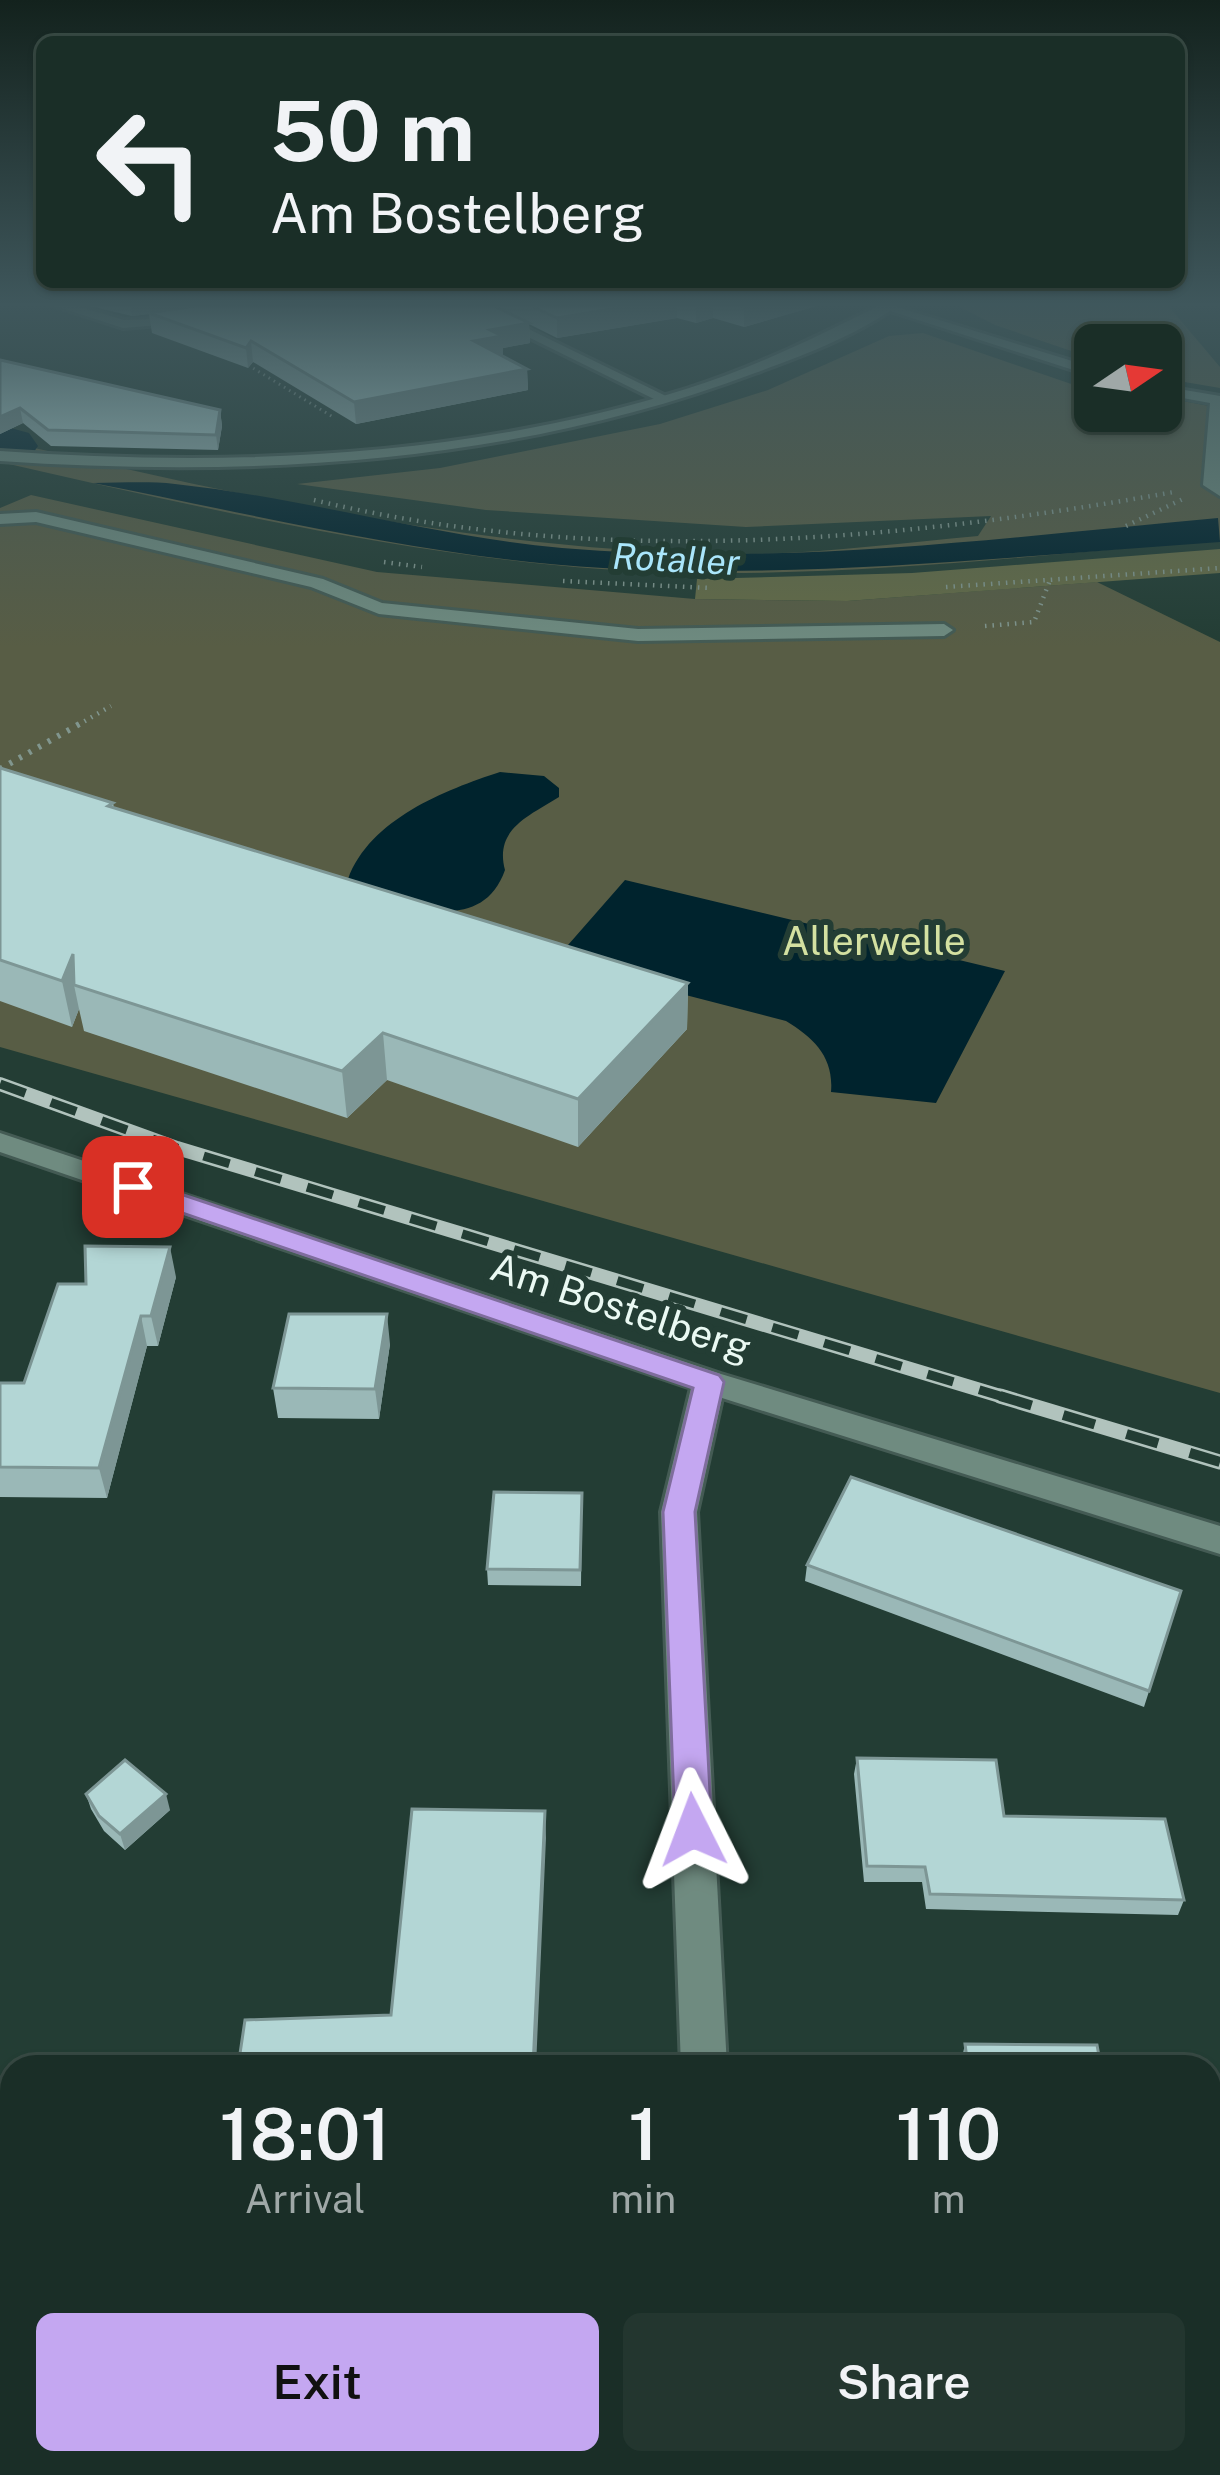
<!DOCTYPE html>
<html lang="en">
<head>
<meta charset="utf-8">
<style>
	body { margin:0; font-family:"Public Sans",sans-serif; background:#23362f; color:#f1f3f6; height:100vh; display:flex; flex-direction:column; font-size:45px; white-space:nowrap }
	* { box-sizing:border-box; margin:0 }
	p { font-size:39px; color:#9fa8a7 }
	.icon { flex:none; width:66px; height:66px; fill:none; stroke:currentColor; stroke-width:2; stroke-linecap:round; stroke-linejoin:round }
	.map { position:relative; flex:1; overflow:hidden }
	.drawer { position:absolute; left:0px; top:2055px; width:1221px; height:420px; display:flex; flex-direction:column; background:#1a2e27; border-radius:36px 36px 0 0; box-shadow:0 3px 9px #0004,0 0 0 3px #384a44 }
	.drawer>* { flex:none }
	.banner { position:absolute; left:36px; top:36px; width:1149px; height:252px; border-radius:18px; box-shadow:0 3px 9px #0004,0 0 0 3px #384a44; background:#1a2e27; color:#f1f3f6; overflow:hidden }
	.needle { width:78px; rotate:77deg }
	.buttons { position:absolute; left:1074px; top:324px; display:grid; gap:24px }
	.buttons a { display:grid; place-items:center; width:108px; height:108px; border-radius:18px; background:#1a2e27; box-shadow:0 3px 9px #0004,0 0 0 3px #384a44; font-size:60px }
	.pin { position:absolute; display:grid; place-items:center; width:102px; height:102px; color:#fff; margin:-51px; border-radius:24px; box-shadow:0 6px 18px #0006 }
	.me { position:absolute; width:132px; margin:-66px; rotate:357deg; stroke-linejoin:round; filter:drop-shadow(0 0 9px #0008) }
	.turn { display:flex; align-items:center; gap:42px; height:252px; padding:0 36px; font-size:54px }
	.turn .icon { width:156px; height:156px; stroke-width:2.5 }
	.turn b { display:block; font-size:84px; line-height:102px }
	.eta { display:flex; justify-content:space-evenly; align-items:center; height:204px; text-align:center }
	.eta b { font-size:72px; font-weight:600; line-height:84px }
	.cta { display:flex; gap:24px; margin-top:auto; padding:24px 36px }
	.cta a { flex:1; height:138px; border-radius:18px; background:#c4a7f1; color:#111; font-size:48px; font-weight:600; line-height:138px; text-align:center }
	.cta a+a { background:#23362f; color:#f1f3f6 }
	.map>svg:first-child { display:block }
</style>
</head>
<body>
<div class="map">
<svg width="1220" height="2475" viewBox="0 0 1220 2475">
	<rect width="100%" height="100%" fill="#233d34"/>
	<!-- green -->
	<path fill="#585d45" d="M 958,302 L 1165,302 L 1220,367 L 1220,388 L 1161,378 L 1161,345 L 1095,345 L 1095,359 L 995,325 L 954,304 Z
		M 923,333 L 1080,387 L 1095,385 L 1095,411 L 1161,411 L 1161,397 L 1220,408 L 1220,540 C 1014,557 808,583 601,569 C 398,554 198,507 0,462 L 0,440 C 240,496 483,551 732,554 C 814,555 897,543 978,536 L 991,516 L 746,527 L 486,510 L 297,484 L 440,468 L 660,424 L 768,390 L 889,336 Z
		M 31,495 L 377,572 L 695,599 L 847,601 L 1097,582 L 1220,642 L 1220,1393 L 0,1047 L 0,508 Z"/>
	<!-- forest -->
	<path fill="#646b47" d="M 1220,549 L 1220,573 L 847,601 L 695,599 L 697,579 L 912,573 Z"/>
	<!-- water -->
	<path fill="#00232d" d="M 93,483 C 120,483 148,481 175,484 C 305,498 432,536 562,548 C 782,567 999,538 1218,518 L 1220,542 C 1015,556 809,579 603,568 C 432,558 261,516 93,483 Z
		M 500,772 L 544,776 L 559,788 L 559,797 C 529,816 494,829 505,870 C 481,938 404,904 354,892 L 348,879 C 370,819 445,790 500,772 Z
		M 625,880 L 1005,971 L 936,1103 L 831,1092 C 834,1057 814,1038 786,1021 L 554,961 Z"/>
	<g fill="none" stroke-linecap="round" stroke-linejoin="round">
		<!-- river -->
		<path fill="#00232d" fill-rule="evenodd" d="M 0,425 L 29,433 L 38,446 L 29,459 L 0,463 Z"/>
		<!-- service casing -->
		<g stroke="#445b54" stroke-width="6">
			<path id="service" d="M 457,302 L 473,302 L 670,398 L 658,401 Z
				M 884,303 L 1095,368 L 1095,377 L 884,309 Z
				M 1161,386 L 1220,396 L 1220,496 L 1203,485 L 1210,403 L 1161,394 Z
				M 36,512 L 323,579 L 382,603 L 638,629 L 944,624 L 953,630 L 944,636 L 638,641 L 379,614 L 311,587 L 36,522 L 0,524 L 0,514 Z"/>
		</g>
		<!-- minor casing -->
		<g stroke="#445b54" stroke-width="6">
			<path id="minor" d="M 43,302 L 63,302 L 124,320 L 190,318 L 197,322 L 123,328 Z
				M 0,1133 L 721,1374 L 1220,1526 L 1220,1554 L 722,1398 L 697,1512 L 727,2067 L 681,2067 L 661,1512 L 691,1388 L 0,1152 Z
				M 683,2463 L 735,2463 L 735,2475 L 683,2475 Z"/>
		</g>
		<!-- tertiary casing -->
		<g stroke="#445b54" stroke-width="6">
			<path id="tertiary" d="M 886,302 L 902,302 C 861,334 804,355 755,373 C 513,464 255,478 0,461 L 0,451 C 230,467 464,459 686,389 C 756,367 821,335 886,302 Z"/>
		</g>
		<!-- path-far2 -->
		<path stroke="#81968e" stroke-width="3" stroke-dasharray="1.5 4.5" stroke-linecap="butt" d="M 243,362 L 333,417"/>
		<!-- path-far1 -->
		<path stroke="#81968e" stroke-width="4.5" stroke-dasharray="1.5 6" stroke-linecap="butt" d="M 314,500 C 595,568 893,542 1174,492
			M 1126,526 L 1183,499
			M 384,562 L 422,567
			M 563,581 L 710,588
			M 946,587 L 1220,568
			M 985,626 L 1034,622 L 1050,580
			M 78,725 L 111,706"/>
		<!-- path -->
		<path stroke="#81968e" stroke-width="6" stroke-dasharray="3 8" stroke-linecap="butt" d="M 0,769 L 83,722"/>
		<!-- service -->
		<use href="#service" fill="#6f8b80" fill-rule="evenodd"/>
		<!-- minor -->
		<use href="#minor" fill="#6f8b80" fill-rule="evenodd"/>
		<!-- tertiary -->
		<use href="#tertiary" fill="#6f8b80" fill-rule="evenodd"/>
		<!-- rail-far1 casing -->
		<g stroke="#b1c3bd" stroke-width="14">
			<path id="rail-far1" d="M 0,1084 L 177,1148 L 1010,1399"/>
		</g>
		<!-- rail casing -->
		<g stroke="#b1c3bd" stroke-width="15">
			<path id="rail" d="M 1000,1396 L 1220,1462"/>
		</g>
		<!-- rail-far1 -->
		<use href="#rail-far1" stroke="#233d34" stroke-width="9" stroke-dasharray="27" stroke-linecap="butt"/>
		<!-- rail -->
		<use href="#rail" stroke="#233d34" stroke-width="10" stroke-dasharray="33" stroke-linecap="butt"/>
	</g>
	<!-- wall -->
	<path fill="#9ab8b7" d="M 73,302 L 823,302 L 816,306 L 744,327 L 713,318 L 696,323 L 677,318 L 557,338 L 529,324 L 530,343 L 503,348 L 503,356 L 527,369 L 528,390 L 356,424 L 253,362 L 248,368 L 152,333 L 149,314 L 132,316 Z
		M 0,360 L 220,410 L 222,426 L 218,450 L 51,446 L 23,423 L 0,434 Z
		M 0,768 L 113,803 L 114,808 L 688,983 L 687,1029 L 578,1147 L 387,1080 L 347,1118 L 84,1031 L 79,1009 L 72,1027 L 0,1001 Z
		M 176,1277 L 158,1346 L 147,1346 L 107,1498 L 0,1497 L 0,1383 L 24,1383 Z
		M 390,1344 L 379,1419 L 278,1418 L 273,1388 Z
		M 582,1493 L 581,1586 L 488,1585 L 487,1569 Z
		M 807,1565 L 1181,1591 L 1144,1707 L 805,1581 Z
		M 857,1758 L 1004,1816 L 1184,1900 L 1178,1915 L 926,1909 L 922,1882 L 864,1882 L 854,1774 Z
		M 86,1794 L 170,1810 L 125,1850 L 104,1831 L 91,1809 Z
		M 965,2044 L 1101,2067 L 963,2067 L 962,2058 Z
		M 0,2135 L 12,2135 L 12,2209 L 0,2209 Z
		M 920,2463 L 1204,2463 L 1206,2475 L 922,2475 Z"/>
	<!-- shaded-wall -->
	<path fill="#7d9695" d="M 130,302 L 289,302 L 149,313 L 149,314 L 132,316 Z
		M 654,302 L 677,302 L 677,318 L 557,338 L 557,318 Z
		M 702,302 L 713,302 L 713,318 L 696,323 L 696,304 Z
		M 764,302 L 823,302 L 816,306 L 744,327 L 744,307 Z
		M 529,323 L 530,343 L 503,348 L 503,356 L 474,341 L 490,330 Z
		M 251,341 L 253,362 L 248,368 L 246,348 Z
		M 527,369 L 528,390 L 356,424 L 354,402 Z
		M 20,408 L 23,423 L 0,434 L 0,417 Z
		M 220,410 L 222,426 L 218,450 L 216,435 Z
		M 73,954 L 74,985 L 79,1009 L 72,1027 L 62,981 Z
		M 688,983 L 687,1029 L 578,1147 L 578,1099 Z
		M 383,1033 L 387,1080 L 347,1118 L 342,1071 Z
		M 170,1247 L 176,1277 L 158,1346 L 151,1316 Z
		M 387,1314 L 390,1344 L 379,1419 L 375,1389 Z
		M 141,1316 L 147,1346 L 107,1498 L 99,1468 Z
		M 166,1794 L 170,1810 L 125,1850 L 120,1834 Z
		M 545,1811 L 546,1838 L 536,2067 L 533,2067 Z"/>
	<!-- building -->
	<path fill="#b3d6d5" stroke="#7d9695" stroke-width="3" d="M 221,302 L 486,302 L 529,323 L 490,330 L 502,336 L 474,341 L 527,369 L 354,402 L 251,341 L 246,348 L 149,313 Z
		M 523,302 L 654,302 L 557,318 Z
		M 725,302 L 764,302 L 744,307 Z
		M 0,360 L 220,410 L 216,435 L 48,430 L 20,408 L 0,417 Z
		M 0,768 L 113,803 L 108,806 L 688,983 L 578,1099 L 383,1033 L 342,1071 L 74,985 L 73,954 L 62,981 L 0,960 Z
		M 85,1246 L 170,1247 L 151,1316 L 141,1316 L 99,1468 L 0,1467 L 0,1383 L 24,1383 L 58,1284 L 86,1284 Z
		M 289,1314 L 387,1314 L 375,1389 L 273,1388 Z
		M 851,1477 L 1181,1591 L 1149,1691 L 807,1565 Z
		M 494,1492 L 582,1493 L 580,1570 L 487,1569 Z
		M 857,1758 L 996,1760 L 1004,1816 L 1165,1819 L 1184,1900 L 930,1894 L 925,1867 L 867,1866 Z
		M 125,1760 L 166,1794 L 120,1834 L 99,1816 L 86,1794 Z
		M 412,1809 L 545,1811 L 533,2067 L 238,2067 L 245,2020 L 391,2015 Z
		M 965,2044 L 1097,2045 L 1101,2067 L 968,2067 Z
		M 0,2135 L 12,2135 L 12,2195 L 0,2195 Z
		M 926,2463 L 1204,2463 L 1206,2475 L 927,2475 Z"/>
	<!-- sky -->
	<linearGradient id="sky" x2="0" y2="1"><stop stop-color="#13221d"/><stop offset="0.47" stop-color="#3f575c"/><stop offset="1" stop-color="#3f575c" stop-opacity="0"/></linearGradient>
	<rect width="1220" height="648" fill="url(#sky)"/>
	<!-- route -->
	<path fill="#c4a7f1" stroke="#7f6d9d" stroke-width="3" d="M 133,1178 L 719,1375 L 724,1382 L 695,1512 L 712,1830 L 706,1841 L 693,1846 L 680,1841 L 675,1830 L 663,1512 L 693,1388 L 124,1193 L 120,1187 L 124,1181 Z"/>
	<g text-anchor="middle" stroke-width="12" stroke-linejoin="round" paint-order="stroke">
		<!-- far-water labels -->
		<g font-size="36" font-style="italic" fill="#aae6fb" stroke="#233d34">
			<text transform="translate(676 559) rotate(3)" y="13">Rotaller</text>
		</g>
		<!-- park labels -->
		<g font-size="39" fill="#d4e1a1" stroke="#233d34">
			<text x="874" y="955">Allerwelle</text>
		</g>
		<!-- street labels -->
		<g font-size="39" fill="#eaf9f3" stroke="#233d34">
			<text transform="translate(621 1307) rotate(18)" y="14">Am Bostelberg</text>
		</g>
	</g>
</svg>
<div class="buttons">
<a><svg class="needle" viewBox="-14 -14 28 28"><path d="M0-13l5 13h-10z" fill="#e53935"/><path d="M0 13l5-13h-10z" fill="#9fa8a7"/></svg></a>
</div>
<div class="pin" style="left:133px;top:1187px;background:#d93025"><svg class="icon" aria-label="arrive" viewBox="0 0 24 24"><path d="M6 21V4h12l-3 4 3 4H6"/></svg></div>
<svg class="me" style="left:693px;top:1830px" viewBox="-20 -20 40 40"><path d="M0-17L14 15 0 8-14 15z" fill="#c4a7f1" stroke="#fff" stroke-width="4"/></svg>
<div class="banner">
<div class="turn"><svg class="icon" aria-label="left" viewBox="0 0 24 24"><path d="M17 20v-9H6M10 6l-5 5 5 5"/></svg><div><b>50 m</b>Am Bostelberg</div></div>
</div>
<section class="drawer">
<div class="eta">
<div><b>18:01</b><p>Arrival</p></div>
<div><b>1</b><p>min</p></div>
<div><b>110</b><p>m</p></div>
</div>
<div class="cta"><a>Exit</a><a>Share</a></div>
</section>
</div>
</body>
</html>
